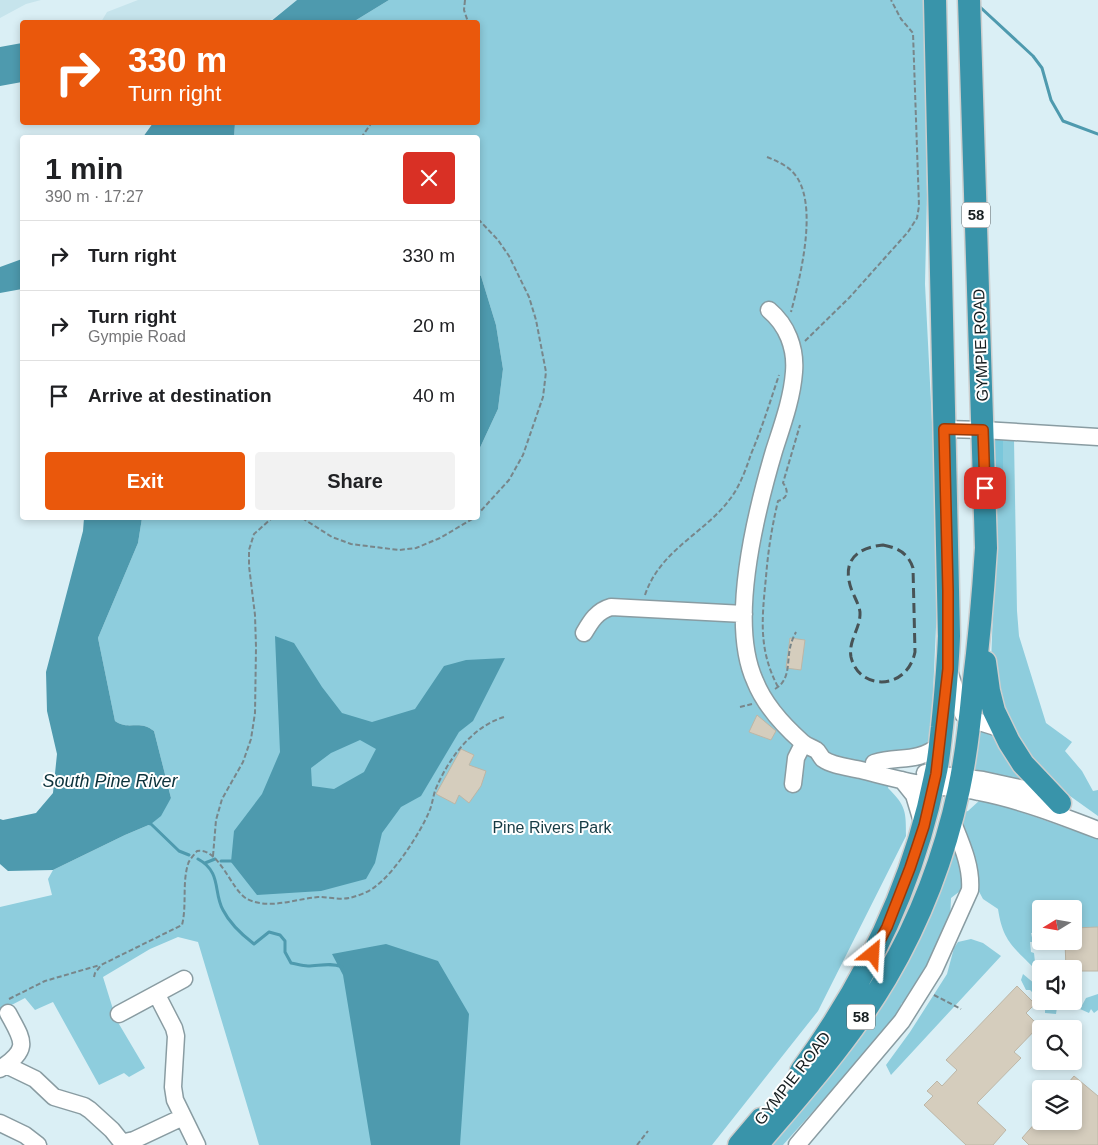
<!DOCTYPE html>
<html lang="en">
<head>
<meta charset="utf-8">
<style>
	body { margin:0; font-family:Helvetica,sans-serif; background:#f2f2f2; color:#202124; height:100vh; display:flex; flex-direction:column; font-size:19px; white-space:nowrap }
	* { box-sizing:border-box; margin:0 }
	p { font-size:16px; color:#757577 }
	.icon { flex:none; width:28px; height:28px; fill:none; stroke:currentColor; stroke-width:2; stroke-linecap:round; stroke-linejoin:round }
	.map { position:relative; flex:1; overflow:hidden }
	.drawer { position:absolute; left:20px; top:135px; width:460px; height:385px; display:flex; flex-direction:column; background:#fff; border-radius:5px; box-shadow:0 2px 8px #0003 }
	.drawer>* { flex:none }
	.top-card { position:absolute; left:20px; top:20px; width:460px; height:105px; border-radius:5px; box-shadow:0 2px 8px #0003; background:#ea580c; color:#fff; overflow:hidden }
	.needle { width:32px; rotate:259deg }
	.buttons { position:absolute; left:1032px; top:900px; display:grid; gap:10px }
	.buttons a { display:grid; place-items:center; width:50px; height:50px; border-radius:5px; background:#fff; box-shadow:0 2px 8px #0003; font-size:25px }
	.pin { position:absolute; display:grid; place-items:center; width:42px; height:42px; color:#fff; margin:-21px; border-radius:10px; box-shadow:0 2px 8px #0006 }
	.me { position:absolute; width:55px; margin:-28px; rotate:27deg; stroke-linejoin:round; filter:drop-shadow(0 0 4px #0008) }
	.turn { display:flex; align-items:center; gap:18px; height:105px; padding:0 25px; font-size:22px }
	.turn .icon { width:65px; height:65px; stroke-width:2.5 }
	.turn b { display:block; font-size:35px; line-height:42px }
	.round { display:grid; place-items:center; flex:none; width:52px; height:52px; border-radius:5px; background:#f2f2f2 }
	.head { display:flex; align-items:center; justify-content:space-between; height:85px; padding:0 25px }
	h1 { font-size:30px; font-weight:700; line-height:38px }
	.action { display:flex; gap:10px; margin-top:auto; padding:10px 25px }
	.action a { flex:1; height:58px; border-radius:5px; background:#ea580c; color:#fff; font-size:20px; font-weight:700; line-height:58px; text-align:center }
	.action a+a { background:#f2f2f2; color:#202124 }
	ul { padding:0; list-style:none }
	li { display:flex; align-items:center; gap:15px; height:70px; padding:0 25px; border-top:1px solid #e0e0e0 }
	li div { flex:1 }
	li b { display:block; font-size:19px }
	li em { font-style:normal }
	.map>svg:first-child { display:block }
</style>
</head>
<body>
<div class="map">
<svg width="1098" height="1145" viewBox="0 0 1098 1145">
	<rect width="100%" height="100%" fill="#daeff5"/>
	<!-- built -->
	<path fill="#c6e4ec" d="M 0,0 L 41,0 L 26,4 L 0,18 Z
		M 138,0 L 297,0 L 273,19 L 263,22 L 230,22 L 223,20 L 209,20 L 192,22 L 101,22 L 107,12 Z"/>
	<!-- green -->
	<path fill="#8ecddd" d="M 389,0 L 924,0 L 927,195 L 925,284 L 939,561 L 931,737 L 922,750 L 898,753 L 888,788 C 906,806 906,811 906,836 L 818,1011 L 712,1145 L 259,1145 L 198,942 L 178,937 L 150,949 L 103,977 L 116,1019 L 145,1068 L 129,1077 L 124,1073 L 99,1085 L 53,1002 L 35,1010 L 25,998 L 0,1011 L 0,907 L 52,895 L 48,879 L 53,870 L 125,835 L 151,824 L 171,798 L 154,731 C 139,719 129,731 115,721 L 98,638 L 138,543 L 142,518 L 478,518 L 478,452 L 498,409 L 503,369 L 496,325 L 481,276 L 478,274 L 478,138 L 234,137 L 235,123 L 478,122 L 478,22 L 353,22 Z
		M 1003,436 L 1014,440 L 1017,611 L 1019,636 L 1046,723 L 1072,742 L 1065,751 L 1082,771 L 1093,791 L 1098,790 L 1098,816 L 1049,781 L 1012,736 L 991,664 L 996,528 L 995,472 L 1003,472 Z
		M 981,730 L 991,733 L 998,737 L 1032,786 L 974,769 L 979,731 Z
		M 980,800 L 990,801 L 1098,839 L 1098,927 L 1074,928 L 1074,909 L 1041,909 L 1041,933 L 1031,933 L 1033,942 L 1030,942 L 1031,952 L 1034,953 L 1035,962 L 1053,960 L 1050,969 L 1041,969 L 1041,972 L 1037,971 C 1015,948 1003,943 998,909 L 983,899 L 976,886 L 966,832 L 962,822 L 963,812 L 968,811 Z
		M 954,840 L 963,861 L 964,888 L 951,898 L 950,922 L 909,999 L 901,1004 L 901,1013 L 783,1145 L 769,1145 L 813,1095 Z
		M 971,939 L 983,943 L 1001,956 L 891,1075 L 886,1065 L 910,1032 L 947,974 L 954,948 L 958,942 Z
		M 1023,974 L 1035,984 L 1041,988 L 1041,1001 L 1058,1001 L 1056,1014 L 1045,1013 L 1045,1005 L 1030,990 L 1026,990 L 1021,980 Z
		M 1098,994 L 1098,1010 L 1094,1013 L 1091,1009 L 1089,1013 L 1080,1009 L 1086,998 Z"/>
	<!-- forest -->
	<path fill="#7ac7db" d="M 1003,436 L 1003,472 L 995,472 L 995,437 Z"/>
	<!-- water -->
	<path fill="#4e9aae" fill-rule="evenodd" d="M 297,0 L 389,0 L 353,22 L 270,22 Z
		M 22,43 L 22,82 L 0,86 L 0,47 Z
		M 153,123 L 235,123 L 234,137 L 143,137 Z
		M 22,259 L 22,289 L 0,293 L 0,267 Z
		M 478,274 L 481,276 L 496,325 L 503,369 L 498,409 L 478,452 Z
		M 84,518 L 142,518 L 138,543 L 98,638 L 115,721 C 129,731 139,719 154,731 L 171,798 L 161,816 L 151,824 L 125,835 L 53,870 L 8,871 L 0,864 L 0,819 L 3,820 L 36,813 L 53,793 L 57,754 L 47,711 L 46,672 L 83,531 Z
		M 275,636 L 294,643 L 322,687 L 342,713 L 372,722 L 415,709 L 444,666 L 466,660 L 505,658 L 473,721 L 459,732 L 421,796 L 401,807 L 382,833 L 375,863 L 366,879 L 321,891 L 257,895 L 231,862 L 234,831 L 262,794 L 280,752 ZM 360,740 L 376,749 L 364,772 L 334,789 L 312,786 L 311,768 L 331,753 Z
		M 386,944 L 438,961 L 469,1014 L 460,1145 L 371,1145 L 343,975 L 332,954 Z"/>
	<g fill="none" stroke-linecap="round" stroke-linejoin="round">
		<!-- stream -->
		<path stroke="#4e9aae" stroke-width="3" d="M 980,7 L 1033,56 L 1042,68 L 1051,100 L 1063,121 L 1098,134
			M 147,823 L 151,824 L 179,851 L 189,855
			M 198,859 C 222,872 213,892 223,910 C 230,924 241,934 254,944 L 269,932 L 280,935 L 285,941 L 285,952 L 291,963 C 297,964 302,966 308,966 C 319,966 331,962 342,967
			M 221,861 L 234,861
			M 205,863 L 215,859"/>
	</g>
	<!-- building -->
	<path fill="#d5cdbd" stroke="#bdb6a6" d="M 790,638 L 805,640 L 801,670 L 786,668 Z
		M 757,715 L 776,731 L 771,740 L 749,732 Z
		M 461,749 L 474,755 L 469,765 L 486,771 L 481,786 L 469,803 L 459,795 L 455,804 L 436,794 Z
		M 1098,927 L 1098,971 L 1074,971 L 1074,969 L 1066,969 L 1065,941 L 1074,941 L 1074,928 Z
		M 1017,986 L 1035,1004 L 1026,1013 L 1039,1026 L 1014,1052 L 1021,1058 L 977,1103 L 1006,1130 L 993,1145 L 966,1145 L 924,1105 L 933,1096 L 927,1091 L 937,1081 L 942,1086 L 957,1070 L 946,1060 Z
		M 1074,1076 L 1098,1096 L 1098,1145 L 1029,1145 L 1022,1138 L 1037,1121 L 1074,1121 L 1074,1087 L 1069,1082 Z"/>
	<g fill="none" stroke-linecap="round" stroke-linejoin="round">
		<!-- minor casing -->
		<g stroke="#899ca2" stroke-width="19">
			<path id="minor" d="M 769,310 C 787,325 796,348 794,372 C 792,399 782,426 774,451 C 756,512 728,622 755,681 C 764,704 784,726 802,742 C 806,746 811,747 816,750 C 819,752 820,756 823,759 C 833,766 849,767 861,770 C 885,776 909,783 933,786 C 949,788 964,788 979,792 C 1020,800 1059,815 1098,830
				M 945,429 L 983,430 L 1098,437
				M 584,633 C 591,621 597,611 611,607 L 744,614
				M 950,674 L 963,714 L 970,719 L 1002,729
				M 874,763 C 900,755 915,764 940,745
				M 925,773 L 983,780 L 1024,789 L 1056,801
				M 902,780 L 914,795 L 923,825
				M 793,784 L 796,758 L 803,744
				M 157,995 L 174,1028 L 176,1036 L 173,1087 L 175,1100 L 197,1145
				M 119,1014 L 184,979
				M 6,1065 L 35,1079 L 54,1097 L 84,1106 L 90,1110 L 112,1130 L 120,1140 L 125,1142 L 134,1140 L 183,1117
				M 0,1069 C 31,1048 23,1041 8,1013
				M 0,1123 L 25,1135 L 38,1145
				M 797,1145 L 902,1021 L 934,970 L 970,890 C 972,865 960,841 951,818"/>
		</g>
		<!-- highway casing -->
		<g stroke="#cccece" stroke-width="25">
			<path id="highway" d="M 985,662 L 989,691 L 994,711 L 1009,742 L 1023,764 L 1060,803
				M 801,1071 C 865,983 914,883 935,776 C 939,760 940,743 942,727 C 945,697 948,667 949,636 L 935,0
				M 739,1145 L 761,1119
				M 757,1145 C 802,1092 850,1039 886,978 C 920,920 945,854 959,789 C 966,756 970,721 973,688 C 979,641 983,595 986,548 L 969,0"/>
		</g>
		<!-- path -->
		<path stroke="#78868a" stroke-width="2" stroke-dasharray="5 2.5" stroke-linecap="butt" d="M 465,0 L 464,10 L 468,22
			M 361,138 L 372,122
			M 767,157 C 779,162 791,167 798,179 C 817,211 800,278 791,312
			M 478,219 L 498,240 L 509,256 L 529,297 L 536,320 L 546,372 L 543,397 L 523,455 L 509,480 L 478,514
			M 805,341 L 849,298 L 908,232 L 917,218 L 919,206 L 913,33 L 901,19 L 891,0
			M 302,518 L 332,537 L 351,544 L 399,550 L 416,548 L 440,538 L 474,518
			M 645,595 C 660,550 705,533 730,499 C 740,486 746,469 751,454 C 762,428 770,402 779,375
			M 778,687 C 758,649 762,618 766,577 C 768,551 772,526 778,501 C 788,498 789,491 783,483 L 800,425
			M 775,689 C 792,679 786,660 791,644 C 792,640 794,636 796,632
			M 740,707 L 752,704
			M 213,856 L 216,820 L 222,799 L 243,762 L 251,739 L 255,713 L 256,647 L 255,615 L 249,566 L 249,550 L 254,534 L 272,518 L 276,518
			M 94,977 L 95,973 L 101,965 L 182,925 C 187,905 182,884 188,864 C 189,860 194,855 197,851 C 219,847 231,890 247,899 C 269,910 295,899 318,897 C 328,897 339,900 349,898 C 358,896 369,892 376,886 C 395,872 420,833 429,812 C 433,803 433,794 437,786 C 450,757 472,727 504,717
			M 934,995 L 961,1009
			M 9,999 L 45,981 L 100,965
			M 637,1145 L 648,1131"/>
		<!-- minor -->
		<use href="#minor" stroke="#fff" stroke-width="16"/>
		<!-- highway -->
		<use href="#highway" stroke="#3994aa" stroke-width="22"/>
		<!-- rail -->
		<path stroke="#485356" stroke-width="3" stroke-dasharray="10 5" stroke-linecap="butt" d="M 883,545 C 898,548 908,553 913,568 L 915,652 C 907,691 859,691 851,657 C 848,640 861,628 860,612 C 859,605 855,598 852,591 C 841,562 855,548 883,545 Z"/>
	</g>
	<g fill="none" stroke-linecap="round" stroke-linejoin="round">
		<!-- route casing -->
		<g stroke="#983908" stroke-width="12">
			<path id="route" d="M 873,954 L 887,927 L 910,868 L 924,826 L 936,774 L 948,669 L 948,591 L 944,429 L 983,430 L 985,488"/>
		</g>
		<!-- route -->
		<use href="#route" stroke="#ea580c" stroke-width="9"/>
	</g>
	<g text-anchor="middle" stroke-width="4" stroke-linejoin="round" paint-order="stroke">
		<!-- shield labels -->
		<g fill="#fff" stroke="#5d6264" stroke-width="1">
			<rect x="962" y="202.5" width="28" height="25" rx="4"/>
			<rect x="847" y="1004.5" width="28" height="25" rx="4"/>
		</g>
		<g font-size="15" font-weight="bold" fill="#171f21">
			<text x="976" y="220">58</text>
			<text x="861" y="1022">58</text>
		</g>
		<!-- street labels -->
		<g font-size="16" fill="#171f21" stroke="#fff">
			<text transform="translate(980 345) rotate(-92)" y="6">GYMPIE ROAD</text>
			<text transform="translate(792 1078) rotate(-52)" y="6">GYMPIE ROAD</text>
		</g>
		<!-- park labels -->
		<g font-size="16" fill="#163b44" stroke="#fff">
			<text x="552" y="833">Pine Rivers Park</text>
		</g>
		<!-- water labels -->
		<g font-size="18" font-style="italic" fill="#0d333c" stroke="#fff">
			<text x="110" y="787">South Pine River</text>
		</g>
	</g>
</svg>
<div class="buttons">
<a><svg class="needle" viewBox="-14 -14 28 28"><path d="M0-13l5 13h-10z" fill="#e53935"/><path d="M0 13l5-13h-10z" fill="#757577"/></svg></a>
<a><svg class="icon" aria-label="sound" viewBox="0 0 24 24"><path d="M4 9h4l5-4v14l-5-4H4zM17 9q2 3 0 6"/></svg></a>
<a><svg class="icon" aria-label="search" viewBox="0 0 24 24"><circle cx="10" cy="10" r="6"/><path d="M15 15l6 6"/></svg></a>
<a><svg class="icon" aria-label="layers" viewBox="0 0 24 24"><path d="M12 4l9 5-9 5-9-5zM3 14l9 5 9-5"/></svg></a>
</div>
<div class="pin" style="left:985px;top:488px;background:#d93025"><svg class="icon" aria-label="arrive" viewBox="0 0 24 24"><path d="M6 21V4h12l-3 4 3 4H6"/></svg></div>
<svg class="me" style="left:873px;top:954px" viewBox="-20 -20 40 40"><path d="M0-17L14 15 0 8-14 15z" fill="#ea580c" stroke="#fff" stroke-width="4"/></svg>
<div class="top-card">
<div class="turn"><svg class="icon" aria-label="right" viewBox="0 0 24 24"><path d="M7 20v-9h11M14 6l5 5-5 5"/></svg><div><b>330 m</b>Turn right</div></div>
</div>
<section class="drawer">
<div class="head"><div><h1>1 min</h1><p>390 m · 17:27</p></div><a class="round" style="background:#d93025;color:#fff"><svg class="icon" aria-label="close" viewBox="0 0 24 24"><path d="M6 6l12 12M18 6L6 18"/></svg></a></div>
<ul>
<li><svg class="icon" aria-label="right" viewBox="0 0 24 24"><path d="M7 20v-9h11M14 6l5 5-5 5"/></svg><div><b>Turn right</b></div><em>330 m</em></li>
<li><svg class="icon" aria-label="right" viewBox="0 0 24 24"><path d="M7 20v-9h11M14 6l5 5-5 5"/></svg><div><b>Turn right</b><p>Gympie Road</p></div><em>20 m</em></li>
<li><svg class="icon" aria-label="arrive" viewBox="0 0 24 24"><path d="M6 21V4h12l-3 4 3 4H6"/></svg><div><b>Arrive at destination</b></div><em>40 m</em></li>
</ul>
<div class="action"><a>Exit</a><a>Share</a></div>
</section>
</div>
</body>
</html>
